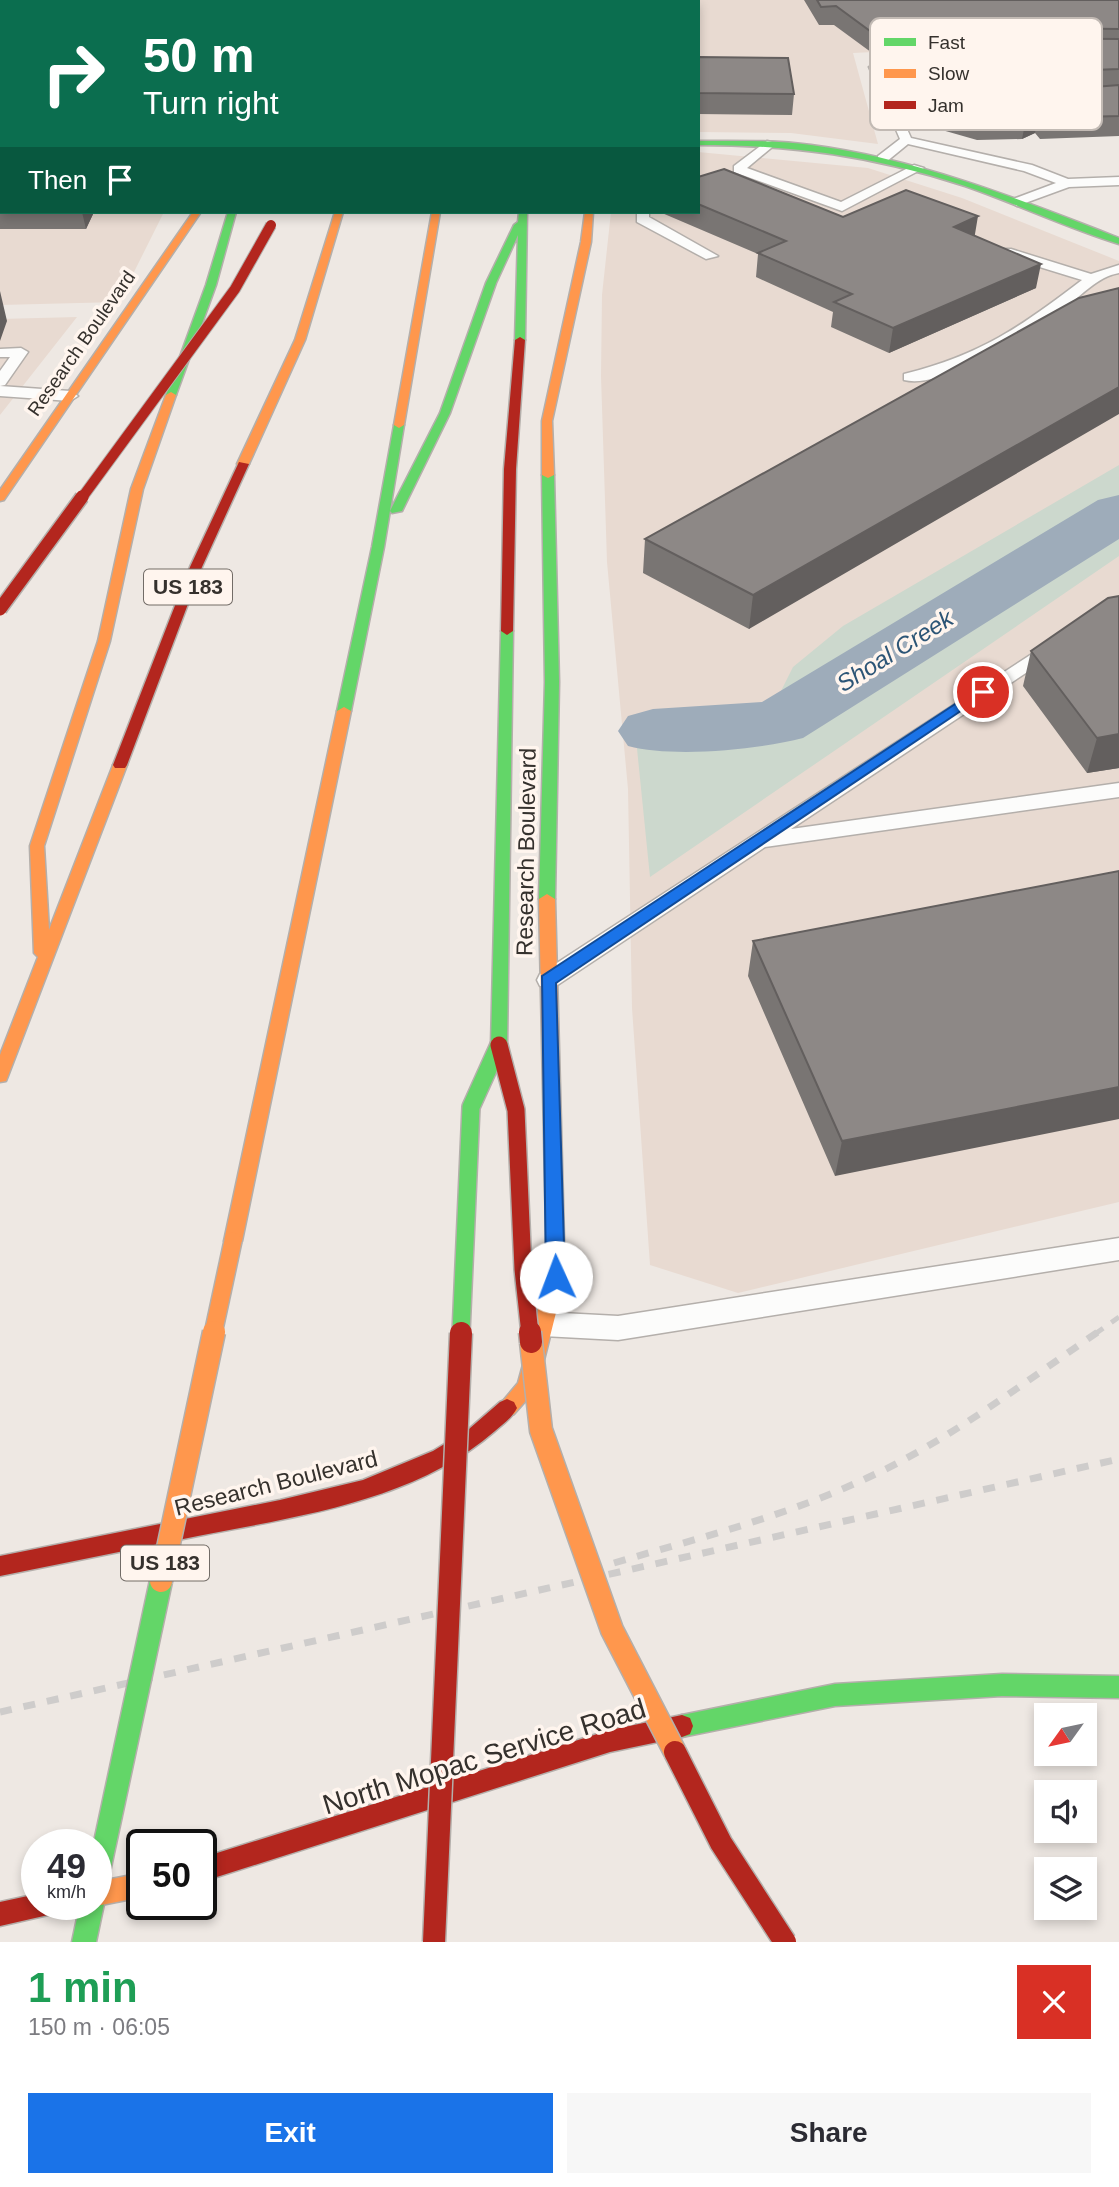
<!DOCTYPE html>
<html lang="en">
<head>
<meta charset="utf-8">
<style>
	body { margin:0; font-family:Arial,sans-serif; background:#f7f7f7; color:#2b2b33; height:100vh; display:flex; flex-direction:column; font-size:26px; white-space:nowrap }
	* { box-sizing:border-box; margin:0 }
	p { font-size:23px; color:#7c7c81 }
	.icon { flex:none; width:38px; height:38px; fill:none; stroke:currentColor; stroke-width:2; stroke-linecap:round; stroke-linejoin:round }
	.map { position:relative; height:1942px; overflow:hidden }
	.drawer { display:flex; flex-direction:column; background:#fff; flex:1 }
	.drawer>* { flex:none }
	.hud { position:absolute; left:0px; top:0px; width:700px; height:214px; box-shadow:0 4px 10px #0003; background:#0b6e4f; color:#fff; overflow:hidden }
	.needle { width:46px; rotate:237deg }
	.tools { position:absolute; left:1034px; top:1703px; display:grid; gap:14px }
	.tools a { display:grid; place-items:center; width:63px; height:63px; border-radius:0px; background:#fff; box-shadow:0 4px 10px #0003; font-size:35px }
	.speed { position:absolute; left:21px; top:1829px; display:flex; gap:14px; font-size:35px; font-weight:700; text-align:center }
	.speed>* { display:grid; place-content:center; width:91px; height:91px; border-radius:50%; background:#fff; box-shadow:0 4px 10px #0003; line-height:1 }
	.speed small { font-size:18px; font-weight:400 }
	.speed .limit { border:4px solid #111; border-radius:10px; background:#fff; color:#111 }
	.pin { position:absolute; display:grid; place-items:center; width:60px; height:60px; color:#fff; margin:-30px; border:4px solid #fff; border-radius:50%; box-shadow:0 2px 7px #0007 }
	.me { position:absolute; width:77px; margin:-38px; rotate:358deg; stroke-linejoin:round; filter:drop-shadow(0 0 5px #0008) }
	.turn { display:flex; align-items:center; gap:24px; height:147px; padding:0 28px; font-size:32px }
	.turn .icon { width:91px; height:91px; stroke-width:2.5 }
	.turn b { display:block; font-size:49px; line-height:60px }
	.then { display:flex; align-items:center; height:66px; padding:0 28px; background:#0003; gap:14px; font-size:26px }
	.round { display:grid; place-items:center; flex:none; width:74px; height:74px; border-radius:0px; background:#f7f7f7 }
	.head { display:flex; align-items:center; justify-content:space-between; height:119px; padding:0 28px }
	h1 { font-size:42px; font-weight:600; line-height:52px; color:#1e9e55 }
	.action { display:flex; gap:14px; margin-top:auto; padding:14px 28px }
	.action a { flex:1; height:80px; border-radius:0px; background:#1a73e8; color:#fff; font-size:28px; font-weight:600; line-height:80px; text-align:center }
	.action a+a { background:#f7f7f7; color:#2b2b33 }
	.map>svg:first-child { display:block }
</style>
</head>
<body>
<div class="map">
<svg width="1119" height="1942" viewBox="0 0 1119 1942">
	<rect width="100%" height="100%" fill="#eee8e3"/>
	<!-- built -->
	<path fill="#e8dad1" d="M 0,0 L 264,0 L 2,2 L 2,212 L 164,212 L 119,302 L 0,305 Z
		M 603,0 L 1095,0 L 953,48 L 853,53 L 878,144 L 791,133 L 698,132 L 698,2 Z
		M 698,152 L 868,168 L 962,198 L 1119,261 L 1119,1202 L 738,1293 L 650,1265 L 632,1008 L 628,789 L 607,562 L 601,376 L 602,295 L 611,212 L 698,212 Z
		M 77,317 L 0,415 L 0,319 Z"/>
	<!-- green -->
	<path fill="#ccd8cd" d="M 1119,465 L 1119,556 L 650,877 L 634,719 L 739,718 L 772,709 L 793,667 L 843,626 Z"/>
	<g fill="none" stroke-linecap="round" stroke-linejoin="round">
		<!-- river -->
		<path fill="#9eacba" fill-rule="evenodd" d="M 1119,495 L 1119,539 L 803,738 C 757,750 673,758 628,746 L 618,731 L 628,716 L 653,709 L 762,702 L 1098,500 Z"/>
		<!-- lane casing -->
		<g stroke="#b4afab" stroke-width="3">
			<path id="lane" d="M 211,0 L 221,0 L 210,2 Z
				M 0,23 L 2,23 L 2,29 L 0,29 Z
				M 922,52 L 926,53 L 926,57 L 896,61 L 880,68 L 911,138 L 1032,165 L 1068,179 L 1119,177 L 1119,185 L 1069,187 L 1017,206 L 1011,202 L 1013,199 L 1056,183 L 1024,171 L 908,144 L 886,162 L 878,162 L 878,156 L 900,139 L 869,67 L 890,56 Z
				M 767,141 L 777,143 L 747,168 L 841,202 L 914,165 L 924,168 L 842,211 L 734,172 L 734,166 Z
				M 637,212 L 649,212 L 649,217 L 718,256 L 706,259 L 637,222 Z
				M 1001,249 L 1011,249 L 1091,274 L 1119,265 L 1119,273 C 1097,277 1082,295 1065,308 C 1032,331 945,390 904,380 L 904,374 C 980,355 1021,327 1082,280 L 1001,255 Z
				M 21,348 L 28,352 L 5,385 L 0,386 L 0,371 L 10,357 L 0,357 L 0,349 Z
				M 0,386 L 70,391 L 78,396 L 70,401 L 0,396 Z
				M 1055,639 L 1062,641 L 1064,645 L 1062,649 L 791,829 L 1119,783 L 1119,797 L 765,847 L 556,986 L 540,986 L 537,980 L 540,974 Z
				M 1119,1238 L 1119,1260 L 618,1340 L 543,1336 L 533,1332 L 529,1324 L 533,1316 L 543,1312 L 618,1316 Z"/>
		</g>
		<!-- street casing -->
		<g stroke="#b4afab" stroke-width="4">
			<path id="street" d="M 0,48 L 2,48 L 0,59 Z"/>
		</g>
		<!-- fast casing -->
		<g stroke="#b4afab" stroke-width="3">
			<path id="fast" d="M 317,0 L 323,0 L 323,2 L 317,2 Z
				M 380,0 L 386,0 L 386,2 L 380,2 Z
				M 584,0 L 590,0 L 590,2 L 584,2 Z
				M 698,141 C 736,141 774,140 811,145 C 918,159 1019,199 1119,238 L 1119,244 C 1067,228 1017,204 965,186 C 873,156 794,145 698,145 Z
				M 228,212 L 236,212 L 216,285 L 176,395 L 167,397 L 166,395 L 206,285 Z
				M 519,212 L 527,212 L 525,340 L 520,343 L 515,340 L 518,235 L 496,283 L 450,413 L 402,511 L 392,513 L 390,511 L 440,413 L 486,283 L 514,225 L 518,222 Z
				M 399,422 L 404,425 L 384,547 L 351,711 L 344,715 L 337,711 L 372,547 L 394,425 Z
				M 548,472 L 554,475 L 559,682 L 555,899 L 547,904 L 539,899 L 545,682 L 542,475 Z
				M 507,627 L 513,631 L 507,1045 L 505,1049 L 493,1049 L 491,1045 L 501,631 Z
				M 1002,1674 L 1119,1676 L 1119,1698 L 1002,1696 L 835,1706 L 682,1737 L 674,1734 L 671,1726 L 674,1718 L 682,1715 L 835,1684 Z
				M 96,1894 L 101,1895 L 104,1904 L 96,1942 L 72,1942 L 80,1904 L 96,1904 Z"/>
		</g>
		<!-- slow casing -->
		<g stroke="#b4afab" stroke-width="3">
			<path id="slow" d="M 193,212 L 201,212 L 4,500 L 0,501 L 0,490 Z
				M 335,212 L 343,212 L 305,340 L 249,464 L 239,466 L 237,464 L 295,340 Z
				M 432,212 L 440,212 L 404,425 L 399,428 L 394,425 Z
				M 585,212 L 593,212 L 591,242 L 552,421 L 554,475 L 548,478 L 542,475 L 542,421 L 581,242 Z
				M 171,392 L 176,395 L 143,489 L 110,641 L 44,846 L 49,930 L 113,765 L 120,761 L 127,765 L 8,1076 L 6,1081 L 0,1082 L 0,1055 L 38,957 L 34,953 L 30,846 L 98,641 L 131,489 L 166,395 Z
				M 344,707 L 351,711 L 242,1241 L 239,1246 L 233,1249 L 227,1246 L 224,1241 L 337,711 Z
				M 547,894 L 555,899 L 565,1277 L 537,1388 L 514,1414 L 507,1417 L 500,1414 L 497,1408 L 518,1383 L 547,1277 L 539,899 Z
				M 142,1873 L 142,1897 L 96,1906 L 91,1904 L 96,1904 L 96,1882 Z"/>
		</g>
		<!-- jam casing -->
		<g stroke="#b4afab" stroke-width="3">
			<path id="jam" d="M 282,0 L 288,0 L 281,2 Z
				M 352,0 L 358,0 L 351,2 Z
				M 447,0 L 453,0 L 453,2 L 447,2 Z
				M 525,0 L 531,0 L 531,2 L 525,2 Z
				M 520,337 L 525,340 L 516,469 L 513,631 L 507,635 L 501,631 L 504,469 L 515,340 Z
				M 239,462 L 249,464 L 202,567 L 127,765 L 125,768 L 115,768 L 113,765 L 190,567 Z
				M 507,1399 L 514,1402 L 517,1408 C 512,1418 503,1424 495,1431 C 415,1501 299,1516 198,1536 C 132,1549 66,1563 0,1576 L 0,1556 L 280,1500 L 363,1480 L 433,1451 L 469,1429 L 500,1402 Z
				M 682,1715 L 690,1718 L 693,1726 L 690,1734 L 682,1737 L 610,1752 L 201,1882 L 201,1858 L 610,1730 Z
				M 37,1894 L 37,1904 L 60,1904 L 57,1913 L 0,1926 L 0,1902 Z"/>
		</g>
		<!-- lane -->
		<use href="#lane" fill="#fcfcfb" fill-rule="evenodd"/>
		<!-- street -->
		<use href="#street" fill="#fcfcfb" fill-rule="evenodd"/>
		<!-- fast -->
		<use href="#fast" fill="#63d668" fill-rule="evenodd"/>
		<!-- slow -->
		<use href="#slow" fill="#ff974d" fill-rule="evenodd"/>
		<!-- jam -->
		<use href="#jam" fill="#b3261e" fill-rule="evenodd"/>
		<!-- rail-far1 -->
		<path stroke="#cecccb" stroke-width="5" stroke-dasharray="10 10" stroke-linecap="butt" d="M 1095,1334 L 1119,1317"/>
		<!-- rail -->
		<path stroke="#cecccb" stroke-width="7" stroke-dasharray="12 12" stroke-linecap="butt" d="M 614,1563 C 699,1538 786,1516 867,1478 C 950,1440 1023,1383 1098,1332
			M 0,1712 L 1119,1459"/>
		<!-- fast-bridge-far1 casing -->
		<g stroke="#b4afab" stroke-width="20" stroke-linecap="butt">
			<path id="fast-bridge-far1" d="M 461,1333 L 471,1107 L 499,1045"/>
		</g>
		<!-- fast-bridge casing -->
		<g stroke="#b4afab" stroke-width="25" stroke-linecap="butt">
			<path id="fast-bridge" d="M 96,1885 L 161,1581"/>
		</g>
		<!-- slow-bridge-far1 casing -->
		<g stroke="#b4afab" stroke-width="20" stroke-linecap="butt">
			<path id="slow-bridge-far1" d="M 213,1334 L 233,1241"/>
		</g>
		<!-- slow-bridge casing -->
		<g stroke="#b4afab" stroke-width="25" stroke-linecap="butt">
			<path id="slow-bridge" d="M 531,1342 L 541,1430 L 612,1630 L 675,1752
				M 161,1581 L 214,1332"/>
		</g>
		<!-- jam-bridge-far3 casing -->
		<g stroke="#b4afab" stroke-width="12" stroke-linecap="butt">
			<path id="jam-bridge-far3" d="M 81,499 L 235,289 L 271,225"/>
		</g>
		<!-- jam-bridge-far2 casing -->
		<g stroke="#b4afab" stroke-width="16" stroke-linecap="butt">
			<path id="jam-bridge-far2" d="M 0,609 L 82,497"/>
		</g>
		<!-- jam-bridge-far1 casing -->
		<g stroke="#b4afab" stroke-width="20" stroke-linecap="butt">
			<path id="jam-bridge-far1" d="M 499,1045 L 516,1110 L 523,1269 L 530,1334"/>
		</g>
		<!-- jam-bridge casing -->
		<g stroke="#b4afab" stroke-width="25" stroke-linecap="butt">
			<path id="jam-bridge" d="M 530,1332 L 531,1342
				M 675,1752 L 721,1843 L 785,1942
				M 434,1942 L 461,1333"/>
		</g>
		<!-- fast-bridge-far1 -->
		<use href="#fast-bridge-far1" stroke="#63d668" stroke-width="17"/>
		<!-- fast-bridge -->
		<use href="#fast-bridge" stroke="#63d668" stroke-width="22"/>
		<!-- slow-bridge-far1 -->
		<use href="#slow-bridge-far1" stroke="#ff974d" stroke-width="17"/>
		<!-- slow-bridge -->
		<use href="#slow-bridge" stroke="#ff974d" stroke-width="22"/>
		<!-- jam-bridge-far3 -->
		<use href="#jam-bridge-far3" stroke="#b3261e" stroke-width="10"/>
		<!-- jam-bridge-far2 -->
		<use href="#jam-bridge-far2" stroke="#b3261e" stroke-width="13"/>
		<!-- jam-bridge-far1 -->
		<use href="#jam-bridge-far1" stroke="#b3261e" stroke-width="17"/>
		<!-- jam-bridge -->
		<use href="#jam-bridge" stroke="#b3261e" stroke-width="22"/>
	</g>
	<!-- wall -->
	<path fill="#797573" d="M 0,0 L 200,0 L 200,2 L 2,2 L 2,18 L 0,18 Z
		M 804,0 L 1119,0 L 1119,136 L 1040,139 L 1035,133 L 1022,139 L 977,140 L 921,124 L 913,84 L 891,67 L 893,53 L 879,58 L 834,25 L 819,25 Z
		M 698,57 L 794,94 L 792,115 L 698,114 Z
		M 0,151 L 2,151 L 2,212 L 94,212 L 86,229 L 0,229 Z
		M 698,177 L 843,217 L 975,236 L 1036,288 L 889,353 L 831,327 L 833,312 L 756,277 L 758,254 L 662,213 L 698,212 Z
		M 1079,298 L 749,629 L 643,573 L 645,539 Z
		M 1119,596 L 1119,768 L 1087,773 L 1023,686 L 1031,651 Z
		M 1119,871 L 835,1176 L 748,976 L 753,941 Z"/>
	<!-- shaded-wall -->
	<path fill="#635f5e" d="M 0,0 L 52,0 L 53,2 L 2,2 L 2,18 L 0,18 Z
		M 147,0 L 194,0 L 194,2 L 147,2 Z
		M 960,27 L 957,46 L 893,48 L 893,53 L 879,58 L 881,39 L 896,33 Z
		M 1093,70 L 1088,89 L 1038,100 L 1037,88 L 1042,81 Z
		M 1039,113 L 1035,133 L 1022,139 L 1026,119 Z
		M 82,212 L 94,212 L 86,229 Z
		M 978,216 L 974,240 L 954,227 Z
		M 1041,264 L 1036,288 L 889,353 L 893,328 Z
		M 0,291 L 7,321 L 0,341 Z
		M 1119,387 L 1119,414 L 749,629 L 753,595 Z
		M 1119,734 L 1119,768 L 1087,773 L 1097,738 Z
		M 1119,1087 L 1119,1119 L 835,1176 L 842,1141 Z"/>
	<!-- building -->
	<path fill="#8d8886" stroke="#635f5e" stroke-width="2" d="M 817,0 L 1119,0 L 1119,29 L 960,27 L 896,33 L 881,39 L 836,6 L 821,7 Z
		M 966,38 L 1119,39 L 1119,69 L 1093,70 L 1042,81 L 1037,88 L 1051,96 L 1094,87 L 1119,85 L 1119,116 L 1044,118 L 1039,113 L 1026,119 L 980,120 L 924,104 L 915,64 L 893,48 Z
		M 698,57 L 788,58 L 794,94 L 698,93 Z
		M 0,151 L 2,151 L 2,200 L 0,200 Z
		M 724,169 L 843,217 L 906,190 L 978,216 L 954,227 L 1041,264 L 893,328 L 834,302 L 852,294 L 758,253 L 786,241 L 698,204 L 698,177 Z
		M 1119,288 L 1119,387 L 753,595 L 645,539 L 1079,298 Z
		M 1119,596 L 1119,734 L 1097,738 L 1031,651 L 1108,598 Z
		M 1119,871 L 1119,1087 L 842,1141 L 753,941 Z"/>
	<!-- route -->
	<path fill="#1a73e8" stroke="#114b97" stroke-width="2" d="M 978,689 L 989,692 L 556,983 L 565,1277 L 562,1283 L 549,1283 L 546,1277 L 542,976 Z"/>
	<g text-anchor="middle" stroke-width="7" stroke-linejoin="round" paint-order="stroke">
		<!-- far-street labels -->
		<g font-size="19" fill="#35312d" stroke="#fff5ee">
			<text transform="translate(81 343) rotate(-55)" y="7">Research Boulevard</text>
		</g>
		<!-- shield labels -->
		<g fill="#fff5ee" stroke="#726c67" stroke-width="2">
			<rect x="144" y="569.5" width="88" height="35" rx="5"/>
			<rect x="121" y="1545.5" width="88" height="35" rx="5"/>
		</g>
		<g font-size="21" font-weight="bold" fill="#35312d">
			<text x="188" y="594">US 183</text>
			<text x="165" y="1570">US 183</text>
		</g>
		<!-- street labels -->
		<g font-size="23" fill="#35312d" stroke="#fff5ee">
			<text transform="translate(526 852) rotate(-89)" y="8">Research Boulevard</text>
			<text transform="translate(276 1483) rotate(-14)" y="8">Research Boulevard</text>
		</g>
		<!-- water labels -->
		<g font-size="24" font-style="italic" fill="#2c5576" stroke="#fff5ee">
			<text transform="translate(895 651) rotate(-32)" y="8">Shoal Creek</text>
		</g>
		<!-- near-street labels -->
		<g font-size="28" fill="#35312d" stroke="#fff5ee">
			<text transform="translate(484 1756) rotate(-17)" y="10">North Mopac Service Road</text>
		</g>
	</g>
	<!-- legend -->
	<rect x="870" y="18" width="232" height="112" rx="10" fill="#fff5ee" stroke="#c2bab4" stroke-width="2"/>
	<rect x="884" y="38" width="32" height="8" fill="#63d668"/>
	<rect x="884" y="69" width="32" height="9" fill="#ff974d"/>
	<rect x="884" y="101" width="32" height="8" fill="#b3261e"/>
	<g font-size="19" fill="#35312d">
		<text x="928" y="49">Fast</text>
		<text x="928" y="80">Slow</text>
		<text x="928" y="112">Jam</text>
	</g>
</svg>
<div class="tools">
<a><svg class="needle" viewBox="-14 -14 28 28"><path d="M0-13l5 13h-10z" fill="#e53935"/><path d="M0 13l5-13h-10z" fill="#7c7c81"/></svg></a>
<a><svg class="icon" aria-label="sound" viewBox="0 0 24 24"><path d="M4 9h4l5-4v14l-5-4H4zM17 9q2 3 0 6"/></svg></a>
<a><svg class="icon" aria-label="layers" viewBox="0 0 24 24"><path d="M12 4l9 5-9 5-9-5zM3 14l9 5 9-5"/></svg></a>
</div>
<div class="speed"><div>49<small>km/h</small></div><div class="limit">50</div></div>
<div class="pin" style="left:983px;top:692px;background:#d93025"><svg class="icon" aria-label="arrive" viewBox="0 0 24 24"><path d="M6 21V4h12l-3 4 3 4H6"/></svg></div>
<svg class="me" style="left:556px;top:1277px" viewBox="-20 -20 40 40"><circle r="19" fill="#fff"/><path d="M0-13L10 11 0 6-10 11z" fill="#1a73e8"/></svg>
<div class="hud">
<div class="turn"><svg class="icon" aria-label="right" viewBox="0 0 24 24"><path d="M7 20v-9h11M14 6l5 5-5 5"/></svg><div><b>50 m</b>Turn right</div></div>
<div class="then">Then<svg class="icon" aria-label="arrive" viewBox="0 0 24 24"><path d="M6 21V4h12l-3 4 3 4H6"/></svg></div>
</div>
</div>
<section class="drawer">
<div class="head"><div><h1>1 min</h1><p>150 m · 06:05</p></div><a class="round" style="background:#d93025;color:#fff"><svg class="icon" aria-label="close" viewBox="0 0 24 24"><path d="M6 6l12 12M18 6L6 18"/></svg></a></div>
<div class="action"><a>Exit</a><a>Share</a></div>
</section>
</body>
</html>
